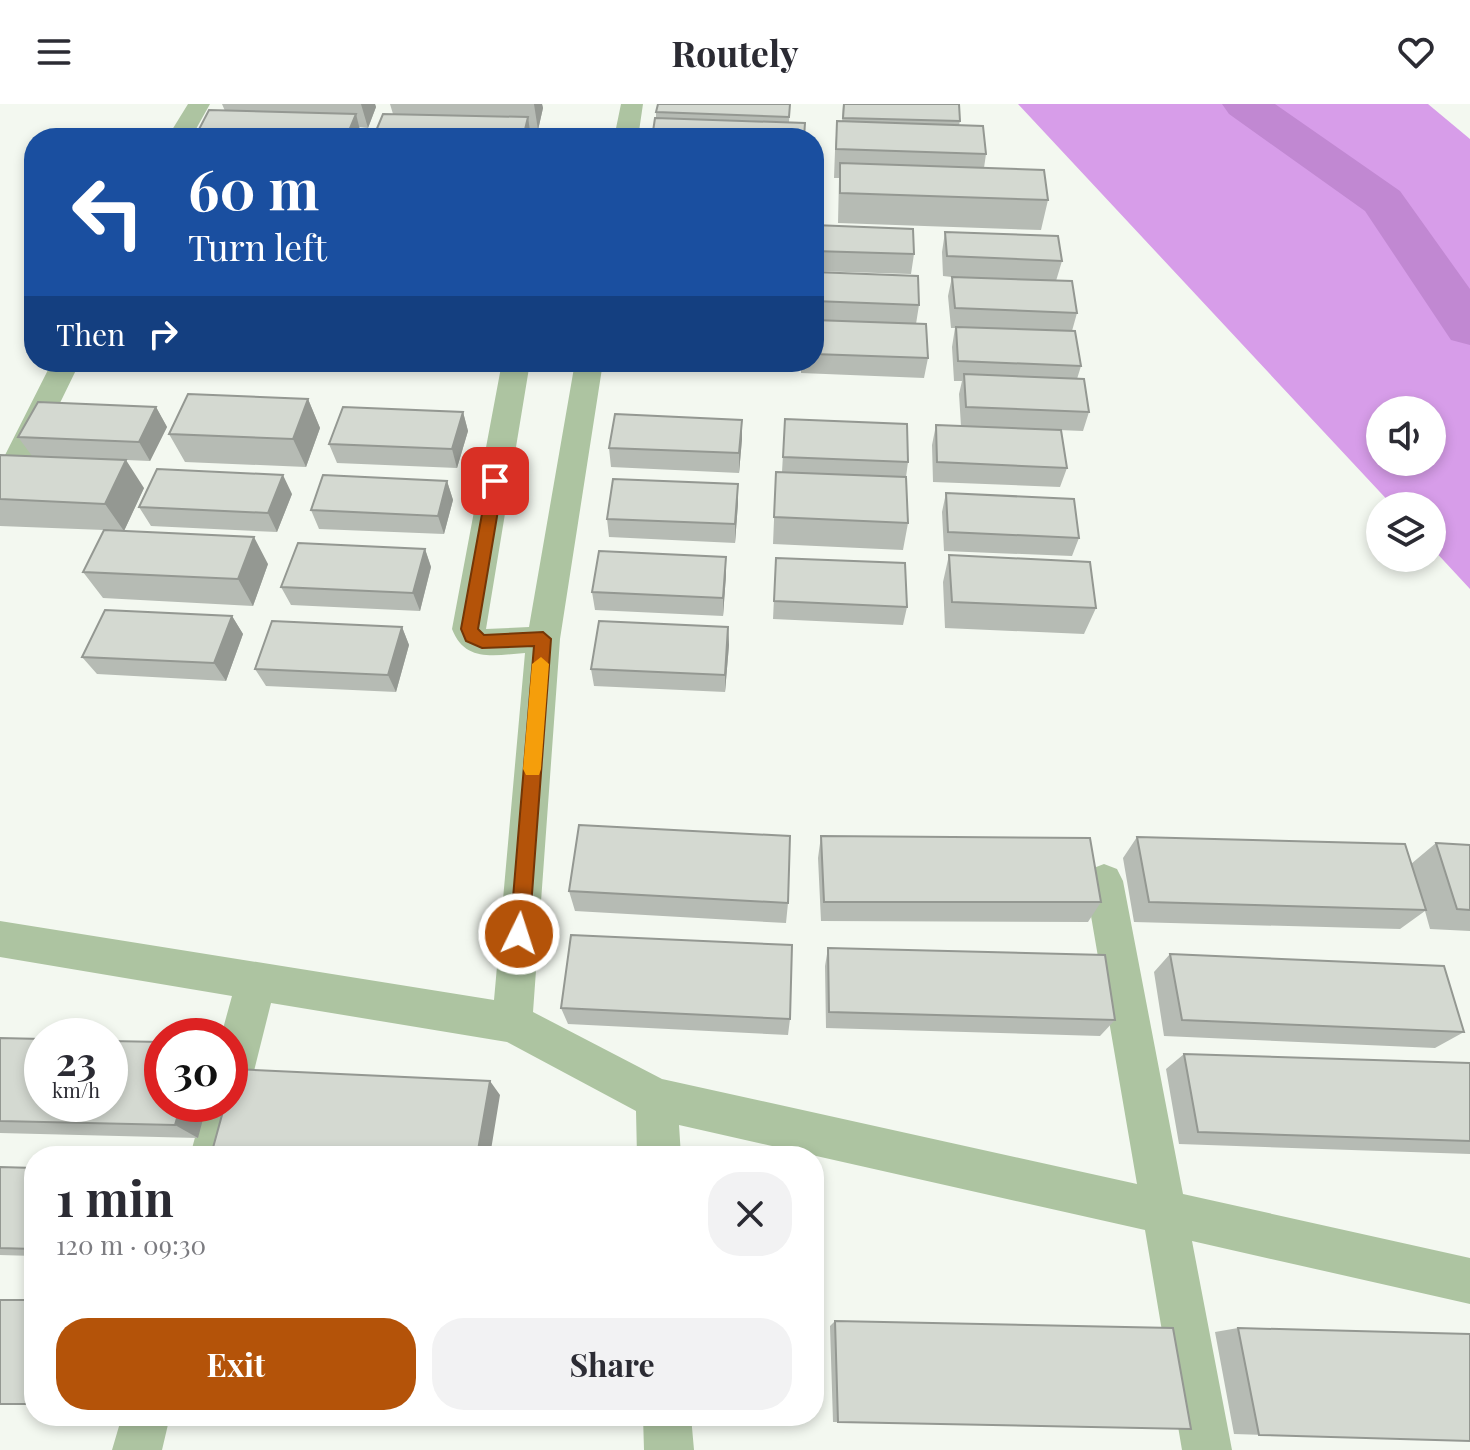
<!DOCTYPE html>
<html lang="en">
<head>
<meta charset="utf-8">
<style>
	body { margin:0; font-family:"Playfair Display",serif; background:#f2f2f3; color:#2b2b33; height:100vh; display:flex; flex-direction:column; font-size:30px; white-space:nowrap }
	* { box-sizing:border-box; margin:0 }
	p { font-size:26px; color:#7c7c81 }
	.icon { flex:none; width:44px; height:44px; fill:none; stroke:currentColor; stroke-width:2; stroke-linecap:round; stroke-linejoin:round }
	.map { position:relative; flex:1; overflow:hidden }
	.drawer { position:absolute; left:24px; top:1042px; width:800px; height:280px; display:flex; flex-direction:column; background:#fff; border-radius:32px; box-shadow:0 4px 12px #0003 }
	.drawer>* { flex:none }
	.guide { position:absolute; left:24px; top:24px; width:800px; height:244px; border-radius:32px; box-shadow:0 4px 12px #0003; background:#1a4fa0; color:#fff; overflow:hidden }
	.fabs { position:absolute; left:1366px; top:292px; display:grid; gap:16px }
	.fabs a { display:grid; place-items:center; width:80px; height:80px; border-radius:50%; background:#fff; box-shadow:0 4px 12px #0003; font-size:40px }
	.speed { position:absolute; left:24px; top:914px; display:flex; gap:16px; font-size:40px; font-weight:700; text-align:center }
	.speed>* { display:grid; place-content:center; width:104px; height:104px; border-radius:50%; background:#fff; box-shadow:0 4px 12px #0003; line-height:1 }
	.speed small { font-size:20px; font-weight:400 }
	.speed .limit { border:12px solid #d22; background:#fff; color:#111 }
	.pin { position:absolute; display:grid; place-items:center; width:68px; height:68px; color:#fff; margin:-34px; border-radius:16px; box-shadow:0 4px 12px #0006 }
	.me { position:absolute; width:88px; margin:-44px; rotate:4deg; stroke-linejoin:round; filter:drop-shadow(0 0 6px #0008) }
	.turn { display:flex; align-items:center; gap:28px; height:168px; padding:0 32px; font-size:36px }
	.turn .icon { width:104px; height:104px; stroke-width:2.5 }
	.turn b { display:block; font-size:56px; line-height:68px }
	.then { display:flex; align-items:center; height:76px; padding:0 32px; background:#0003; gap:16px; font-size:30px }
	.round { display:grid; place-items:center; flex:none; width:84px; height:84px; border-radius:32px; background:#f2f2f3 }
	.head { display:flex; align-items:center; justify-content:space-between; height:136px; padding:0 32px }
	h1 { font-size:48px; font-weight:700; line-height:60px }
	.primary-button { display:flex; gap:16px; margin-top:auto; padding:16px 32px }
	.primary-button a { flex:1; height:92px; border-radius:32px; background:#b45309; color:#fff; font-size:32px; font-weight:700; line-height:92px; text-align:center }
	.primary-button a+a { background:#f2f2f3; color:#2b2b33 }
	header { display:flex; justify-content:space-between; align-items:center; height:104px; padding:0 32px; background:#fff; font-size:36px; font-weight:700 }
	.map>svg:first-child { display:block }
</style>
</head>
<body>
<header><svg class="icon" aria-label="menu" viewBox="0 0 24 24"><path d="M4 6h16M4 12h16M4 18h16"/></svg>Routely<svg class="icon" aria-label="heart" viewBox="0 0 24 24"><path d="M12 20l-8-8c-3-5 5-10 8-4 3-6 11-1 8 4z"/></svg></header>
<div class="map">
<svg width="1470" height="1346" viewBox="0 0 1470 1346">
	<rect width="100%" height="100%" fill="#f3f8f0"/>
	<!-- forest -->
	<path fill="#d79de9" fill-rule="evenodd" d="M 1018,0 L 1428,0 L 1470,35 L 1470,485 L 1432,444 L 1432,402 L 1393,402 ZM 1380,306 L 1432,306 L 1432,358 L 1380,358 Z"/>
	<g fill="none" stroke-linecap="round" stroke-linejoin="round">
		<!-- river -->
		<path fill="#c188d2" fill-rule="evenodd" d="M 1222,0 L 1275,0 L 1400,87 L 1470,185 L 1470,241 L 1451,236 L 1365,107 L 1229,10 Z"/>
		<!-- street -->
		<path fill="#adc4a1" fill-rule="evenodd" d="M 188,0 L 210,0 L 191,34 L 167,34 Z
			M 621,0 L 643,0 L 638,34 L 614,34 Z
			M 52,258 L 80,258 L 15,391 L 11,399 L 0,402 L 0,361 Z
			M 502,258 L 530,258 L 486,525 L 529,523 L 575,258 L 603,258 L 560,535 L 533,908 L 662,975 L 1137,1080 L 1085,777 L 1091,765 L 1104,760 L 1117,765 L 1123,777 L 1183,1090 L 1470,1154 L 1470,1200 L 1192,1137 L 1232,1346 L 1182,1346 L 1145,1126 L 679,1021 L 681,1052 L 637,1052 L 636,1007 L 507,938 L 271,899 L 251,979 L 244,994 L 246,1000 L 234,1052 L 190,1052 L 204,1000 L 230,1000 L 230,932 L 221,932 L 232,892 L 0,853 L 0,817 L 494,896 L 525,549 C 495,551 465,559 452,525 Z
			M 122,1312 L 170,1312 L 162,1346 L 112,1346 Z
			M 643,1312 L 691,1312 L 694,1346 L 644,1346 Z"/>
	</g>
	<!-- wall -->
	<path fill="#b6bbb4" d="M 222,0 L 375,0 L 376,3 L 368,24 L 359,23 L 362,34 L 197,34 L 196,31 L 225,7 Z
		M 390,0 L 542,0 L 543,4 L 538,26 L 530,26 L 531,34 L 373,34 L 393,10 Z
		M 790,0 L 789,18 L 656,14 L 656,8 Z
		M 843,0 L 960,17 L 959,21 L 986,50 L 984,64 L 1048,96 L 1041,126 L 838,119 L 839,74 L 834,74 L 835,47 L 837,17 L 842,18 Z
		M 814,121 L 914,150 L 911,170 L 814,167 Z
		M 945,128 L 1062,157 L 1056,177 L 1077,209 L 1072,227 L 1081,262 L 1077,275 L 1089,308 L 1083,327 L 961,322 L 959,290 L 962,277 L 954,277 L 952,243 L 955,224 L 951,224 L 948,192 L 952,173 L 943,172 L 942,148 Z
		M 814,168 L 919,201 L 916,220 L 928,254 L 924,274 L 801,269 L 801,258 L 814,258 Z
		M 629,258 L 754,258 L 753,268 L 629,263 Z
		M 308,295 L 320,324 L 306,363 L 185,358 L 169,330 Z
		M 156,303 L 167,323 L 150,357 L 32,352 L 18,333 Z
		M 463,308 L 468,327 L 457,364 L 337,359 L 329,340 Z
		M 785,315 L 908,358 L 906,373 L 908,419 L 903,446 L 773,440 L 776,368 L 782,368 Z
		M 742,316 L 742,335 L 739,369 L 611,363 L 609,344 Z
		M 936,321 L 1067,364 L 1060,383 L 933,378 L 932,341 Z
		M 0,351 L 144,384 L 124,427 L 268,460 L 253,502 L 103,494 L 83,468 L 104,426 L 0,422 Z
		M 447,377 L 453,396 L 444,430 L 319,425 L 311,406 Z
		M 946,389 L 1079,434 L 1072,452 L 944,447 L 942,408 Z
		M 292,390 L 277,428 L 151,422 L 139,403 Z
		M 738,399 L 735,439 L 609,433 L 607,415 Z
		M 425,445 L 431,463 L 420,507 L 291,501 L 281,483 Z
		M 949,451 L 1096,504 L 1084,530 L 945,524 L 943,478 Z
		M 726,453 L 726,471 L 723,512 L 595,506 L 592,488 Z
		M 776,454 L 907,503 L 903,521 L 773,515 Z
		M 232,512 L 243,530 L 226,577 L 97,570 L 82,553 Z
		M 402,523 L 409,541 L 396,588 L 266,582 L 255,565 Z
		M 728,523 L 729,541 L 725,588 L 594,582 L 591,565 Z
		M 821,732 L 1101,798 L 1088,818 L 821,817 L 818,754 Z
		M 1137,733 L 1411,760 L 1436,739 L 1470,741 L 1470,827 L 1430,825 L 1425,807 L 1400,825 L 1134,818 L 1123,754 Z
		M 569,787 L 788,799 L 786,819 L 575,807 Z
		M 828,844 L 1115,916 L 1100,932 L 826,924 L 825,862 Z
		M 1170,850 L 1464,928 L 1435,944 L 1164,932 L 1154,868 Z
		M 561,904 L 790,915 L 788,931 L 568,920 Z
		M 0,934 L 110,937 L 198,1034 L 0,1029 Z
		M 1184,950 L 1470,959 L 1470,1050 L 1179,1040 L 1166,965 Z
		M 0,1063 L 34,1064 L 34,1152 L 0,1151 Z
		M 835,1217 L 1169,1325 L 833,1318 L 830,1222 Z
		M 1238,1224 L 1470,1337 L 1234,1330 L 1215,1228 Z"/>
	<!-- shaded-wall -->
	<path fill="#949892" d="M 361,0 L 375,0 L 376,3 L 368,24 Z
		M 534,0 L 542,0 L 543,4 L 538,26 Z
		M 356,10 L 362,34 L 346,34 Z
		M 528,13 L 531,34 L 523,34 Z
		M 308,295 L 320,324 L 306,363 L 293,335 Z
		M 156,303 L 167,323 L 150,357 L 139,338 Z
		M 463,308 L 468,327 L 457,364 L 452,345 Z
		M 742,316 L 742,335 L 739,369 L 739,349 Z
		M 126,356 L 144,384 L 124,427 L 105,400 Z
		M 283,371 L 292,390 L 277,428 L 268,409 Z
		M 447,377 L 453,396 L 444,430 L 438,412 Z
		M 738,380 L 738,399 L 735,439 L 735,420 Z
		M 254,433 L 268,460 L 253,502 L 238,475 Z
		M 425,445 L 431,463 L 420,507 L 413,489 Z
		M 726,453 L 726,471 L 723,512 L 723,494 Z
		M 232,512 L 243,530 L 226,577 L 214,559 Z
		M 402,523 L 409,541 L 396,588 L 388,571 Z
		M 728,523 L 729,541 L 725,588 L 725,571 Z
		M 490,977 L 500,991 L 490,1052 L 477,1052 Z
		M 181,1000 L 207,1000 L 198,1034 L 175,1021 Z"/>
	<!-- building -->
	<path fill="#d4d9d1" stroke="#949892" stroke-width="2" d="M 658,0 L 790,0 L 789,13 L 656,8 Z
		M 844,0 L 959,0 L 960,17 L 843,14 Z
		M 209,6 L 356,10 L 346,34 L 196,31 Z
		M 383,10 L 528,13 L 523,34 L 373,34 Z
		M 655,14 L 805,19 L 804,34 L 652,34 Z
		M 837,17 L 983,22 L 986,50 L 836,45 Z
		M 840,59 L 1044,66 L 1048,96 L 840,89 Z
		M 814,121 L 913,125 L 914,150 L 814,147 Z
		M 945,128 L 1058,132 L 1062,157 L 947,152 Z
		M 814,168 L 918,172 L 919,201 L 814,197 Z
		M 952,173 L 1072,177 L 1077,209 L 955,204 Z
		M 814,216 L 926,220 L 928,254 L 814,250 Z
		M 956,223 L 1075,227 L 1081,262 L 958,257 Z
		M 964,270 L 1084,275 L 1089,308 L 966,303 Z
		M 188,290 L 308,295 L 293,335 L 169,330 Z
		M 38,298 L 156,303 L 139,338 L 18,333 Z
		M 343,303 L 463,308 L 452,345 L 329,340 Z
		M 615,310 L 742,316 L 739,349 L 609,344 Z
		M 785,315 L 907,320 L 908,358 L 783,353 Z
		M 936,321 L 1061,326 L 1067,364 L 937,358 Z
		M 0,351 L 126,356 L 105,400 L 0,395 Z
		M 157,365 L 283,371 L 268,409 L 139,403 Z
		M 776,368 L 906,373 L 908,419 L 774,413 Z
		M 323,371 L 447,377 L 438,412 L 311,406 Z
		M 613,375 L 738,380 L 735,420 L 607,415 Z
		M 946,389 L 1074,395 L 1079,434 L 948,428 Z
		M 104,426 L 254,433 L 238,475 L 83,468 Z
		M 298,439 L 425,445 L 413,489 L 281,483 Z
		M 599,447 L 726,453 L 723,494 L 592,488 Z
		M 949,451 L 1090,458 L 1096,504 L 952,498 Z
		M 776,454 L 905,459 L 907,503 L 774,497 Z
		M 105,506 L 232,512 L 214,559 L 82,553 Z
		M 272,517 L 402,523 L 388,571 L 255,565 Z
		M 599,517 L 728,523 L 725,571 L 591,565 Z
		M 579,721 L 790,732 L 788,799 L 569,787 Z
		M 821,732 L 1090,734 L 1101,798 L 824,798 Z
		M 1137,733 L 1405,740 L 1426,806 L 1149,798 Z
		M 1436,739 L 1470,741 L 1470,806 L 1457,805 Z
		M 571,831 L 792,841 L 790,915 L 561,904 Z
		M 828,844 L 1105,851 L 1115,916 L 829,908 Z
		M 1170,850 L 1444,862 L 1464,928 L 1182,916 Z
		M 0,934 L 42,935 L 42,1000 L 110,1000 L 110,937 L 162,938 L 162,1000 L 181,1000 L 175,1021 L 0,1017 Z
		M 1184,950 L 1470,959 L 1470,1037 L 1198,1028 Z
		M 235,965 L 490,977 L 477,1052 L 236,1052 L 211,1051 L 225,1000 L 230,1000 L 230,984 Z
		M 0,1063 L 34,1064 L 34,1145 L 0,1144 Z
		M 0,1196 L 34,1196 L 34,1300 L 0,1300 Z
		M 835,1217 L 1173,1224 L 1191,1325 L 838,1318 Z
		M 1238,1224 L 1470,1230 L 1470,1337 L 1259,1331 Z"/>
	<!-- route -->
	<path fill="#b45309" stroke="#753606" stroke-width="2" d="M 495,371 L 503,377 L 478,525 L 484,531 L 543,528 L 551,535 L 529,830 L 526,837 L 519,839 L 512,837 L 510,830 L 534,542 L 482,544 L 466,537 L 461,525 L 488,377 Z"/>
	<!-- slow -->
	<path fill="#f59e0b" d="M 541,553 L 549,560 L 541,665 L 539,671 L 526,671 L 523,665 L 532,560 Z"/>
</svg>
<div class="fabs">
<a><svg class="icon" aria-label="sound" viewBox="0 0 24 24"><path d="M4 9h4l5-4v14l-5-4H4zM17 9q2 3 0 6"/></svg></a>
<a><svg class="icon" aria-label="layers" viewBox="0 0 24 24"><path d="M12 4l9 5-9 5-9-5zM3 14l9 5 9-5"/></svg></a>
</div>
<div class="speed"><div>23<small>km/h</small></div><div class="limit">30</div></div>
<div class="pin" style="left:495px;top:377px;background:#d93025"><svg class="icon" aria-label="arrive" viewBox="0 0 24 24"><path d="M6 21V4h12l-3 4 3 4H6"/></svg></div>
<svg class="me" style="left:519px;top:830px" viewBox="-20 -20 40 40"><circle r="17" fill="#b45309" stroke="#fff" stroke-width="3"/><path d="M0-11L8 9 0 5-8 9z" fill="#fff"/></svg>
<div class="guide">
<div class="turn"><svg class="icon" aria-label="left" viewBox="0 0 24 24"><path d="M17 20v-9H6M10 6l-5 5 5 5"/></svg><div><b>60 m</b>Turn left</div></div>
<div class="then">Then<svg class="icon" aria-label="right" viewBox="0 0 24 24"><path d="M7 20v-9h11M14 6l5 5-5 5"/></svg></div>
</div>
<section class="drawer">
<div class="head"><div><h1>1 min</h1><p>120 m · 09:30</p></div><a class="round"><svg class="icon" aria-label="close" viewBox="0 0 24 24"><path d="M6 6l12 12M18 6L6 18"/></svg></a></div>
<div class="primary-button"><a>Exit</a><a>Share</a></div>
</section>
</div>
</body>
</html>
